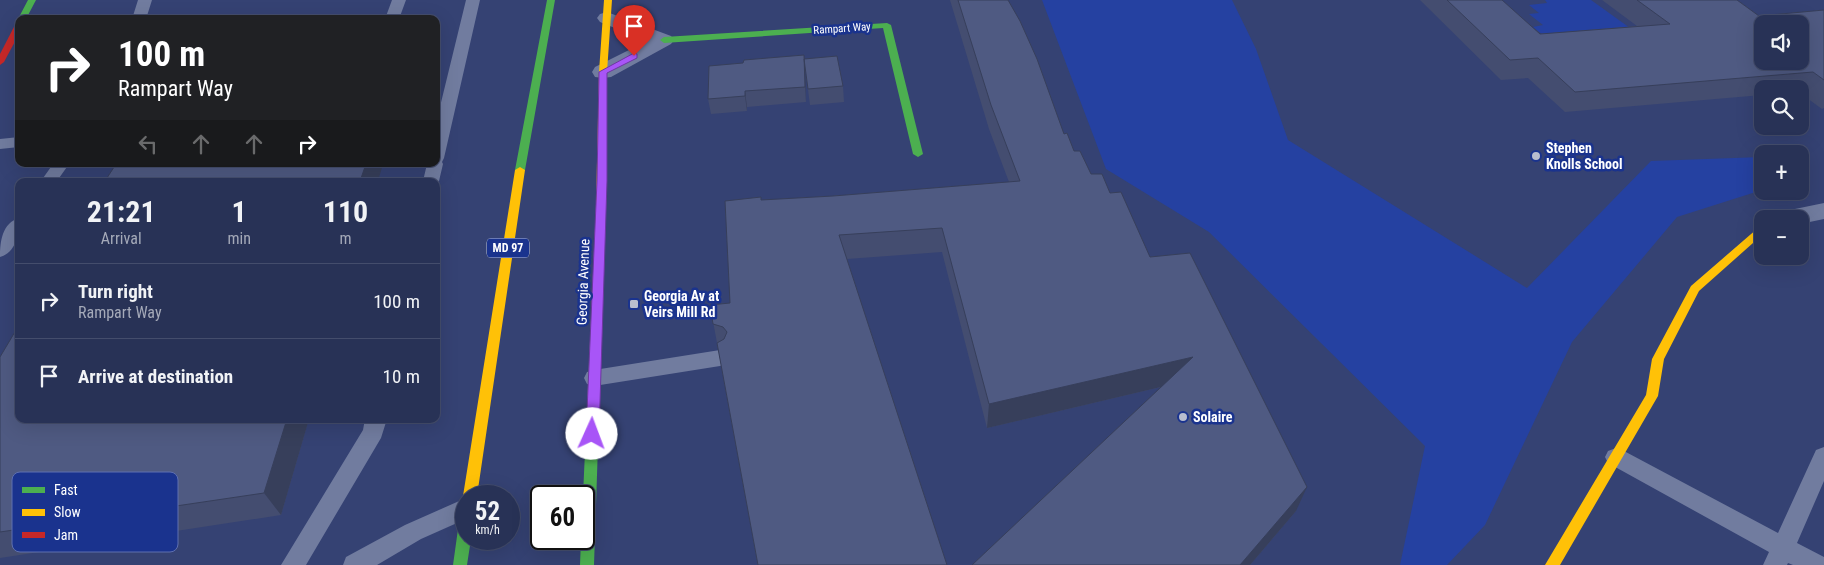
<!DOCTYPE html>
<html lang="en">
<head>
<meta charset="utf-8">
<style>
	body { margin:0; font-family:"Roboto Condensed",sans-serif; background:#303a5c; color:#f1f3f6; height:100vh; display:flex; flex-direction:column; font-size:19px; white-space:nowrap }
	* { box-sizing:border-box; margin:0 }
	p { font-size:16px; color:#a5aab9 }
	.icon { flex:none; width:28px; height:28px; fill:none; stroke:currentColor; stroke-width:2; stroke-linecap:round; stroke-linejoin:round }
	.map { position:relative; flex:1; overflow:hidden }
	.details { position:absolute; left:15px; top:178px; width:425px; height:245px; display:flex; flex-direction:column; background:#283256; border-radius:10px; box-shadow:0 5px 20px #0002,0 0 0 1px #444d6c }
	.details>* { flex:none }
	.banner { position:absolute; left:15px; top:15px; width:425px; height:152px; border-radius:10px; box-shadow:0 5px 20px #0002,0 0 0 1px #444d6c; background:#202124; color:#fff; overflow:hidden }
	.buttons { position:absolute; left:1754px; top:15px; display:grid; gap:10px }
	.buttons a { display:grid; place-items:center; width:55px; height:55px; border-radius:10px; background:#283256; box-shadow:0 5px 20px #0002,0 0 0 1px #444d6c; font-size:25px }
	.speed { position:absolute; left:455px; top:485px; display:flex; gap:10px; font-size:25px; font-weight:700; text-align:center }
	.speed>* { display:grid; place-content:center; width:65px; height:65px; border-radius:50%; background:#283256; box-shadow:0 5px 20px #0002,0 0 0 1px #444d6c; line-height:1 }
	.speed small { font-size:12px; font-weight:400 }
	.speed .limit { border:2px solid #111; border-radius:8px; background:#fff; color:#111 }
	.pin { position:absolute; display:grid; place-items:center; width:42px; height:42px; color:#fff; margin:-51px -21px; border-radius:50% 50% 50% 0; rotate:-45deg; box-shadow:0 0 5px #0007 }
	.pin .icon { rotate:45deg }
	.me { position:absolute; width:55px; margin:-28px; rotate:2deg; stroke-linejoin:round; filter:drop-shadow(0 0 4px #0008) }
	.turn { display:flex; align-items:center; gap:18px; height:105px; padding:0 20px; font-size:22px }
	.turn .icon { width:65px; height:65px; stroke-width:2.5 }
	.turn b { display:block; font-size:35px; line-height:42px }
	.lanes { display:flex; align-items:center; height:48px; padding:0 20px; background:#0003; justify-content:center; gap:25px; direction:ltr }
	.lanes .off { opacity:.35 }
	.eta { display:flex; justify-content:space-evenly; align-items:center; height:85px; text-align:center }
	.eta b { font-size:30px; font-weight:700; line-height:35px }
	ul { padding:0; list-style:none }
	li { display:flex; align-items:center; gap:15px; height:75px; padding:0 20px; border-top:1px solid #444d6c }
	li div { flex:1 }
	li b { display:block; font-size:19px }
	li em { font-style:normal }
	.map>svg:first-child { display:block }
</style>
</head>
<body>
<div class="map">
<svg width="1824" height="565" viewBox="0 0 1824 565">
	<rect width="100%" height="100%" fill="#354273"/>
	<!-- green -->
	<path fill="#2541a1" d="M 1042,0 L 1232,0 L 1256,49 L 1288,140 L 1527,288 L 1651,161 L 1762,157 L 1762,190 L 1677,217 L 1572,342 L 1485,525 L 1447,565 L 1400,565 L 1425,446 L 1209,232 L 1106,169 Z
		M 1545,0 L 1591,0 L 1637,33 L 1558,47 L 1533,27 L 1543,25 L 1529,14 L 1539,13 L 1529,5 L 1547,3 Z"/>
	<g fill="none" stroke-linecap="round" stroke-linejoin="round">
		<!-- lane -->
		<path fill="#717c9f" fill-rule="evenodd" d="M 138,0 L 152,0 L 146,19 L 132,19 Z
			M 392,0 L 406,0 L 399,19 L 385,19 Z
			M 466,0 L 480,0 L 444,158 L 442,162 L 443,164 L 439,181 L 436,185 L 436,181 L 423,181 L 427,164 L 436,164 L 436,123 Z
			M 19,137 L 19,147 L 0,149 L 0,139 Z
			M 53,164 L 69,164 L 57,181 L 41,181 Z
			M 19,218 C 19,233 17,252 0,257 C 0,242 2,223 19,218 Z
			M 720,350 L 727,353 L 730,358 L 727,363 L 720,366 L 594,386 L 587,384 L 584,378 L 587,372 L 594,370 Z
			M 365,419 L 387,419 L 381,438 L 306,565 L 281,565 L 363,430 Z
			M 1824,447 L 1824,481 L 1797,543 L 1824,557 L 1824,565 L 1793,565 L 1788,563 L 1787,565 L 1763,565 L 1769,552 L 1608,463 L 1605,457 L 1608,451 L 1616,448 L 1624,451 L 1778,533 L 1816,450 Z
			M 466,498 L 466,519 L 421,539 L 377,565 L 343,565 L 346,557 L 405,525 Z"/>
		<!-- street -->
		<path fill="#717c9f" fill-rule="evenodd" d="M 607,12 L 671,36 L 674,40 L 671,44 L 611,77 L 603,78 L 595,77 L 592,72 L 595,67 L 647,41 L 600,22 L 597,18 L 600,14 Z
			M 1824,203 L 1824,219 L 1800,224 L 1800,219 L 1772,219 L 1776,213 Z"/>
		<!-- fast -->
		<path fill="#4caf50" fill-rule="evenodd" d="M 28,0 L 36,0 L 26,19 L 19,19 L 19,20 L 18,19 Z
			M 547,0 L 555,0 L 525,170 L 520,173 L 515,170 Z
			M 887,23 L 891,25 L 923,154 L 918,157 L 913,154 L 883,28 L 664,43 L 660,40 L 664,37 Z
			M 601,203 L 606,206 L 594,565 L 580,565 L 581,539 L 584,539 L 583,496 L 596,206 Z
			M 466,516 L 466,539 L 471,539 L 467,565 L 453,565 L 459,522 L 461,518 Z"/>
		<!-- slow -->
		<path fill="#ffc107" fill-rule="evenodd" d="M 604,0 L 612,0 L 607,72 L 606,206 L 601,209 L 596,206 L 599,72 Z
			M 520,167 L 525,170 L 477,496 L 466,496 L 466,500 L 463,496 L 515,170 Z
			M 1762,227 L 1762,235 L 1699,291 L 1664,359 L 1658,396 L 1560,565 L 1545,565 L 1646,395 L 1652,359 L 1691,286 L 1758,228 Z"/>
		<!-- jam -->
		<path fill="#c62828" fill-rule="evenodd" d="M 16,23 L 19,23 L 19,34 L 4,62 L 0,65 L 0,54 Z"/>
	</g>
	<!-- wall -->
	<path fill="#444d70" d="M 950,0 L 1008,0 L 1064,134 L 1074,151 L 1091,174 L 1110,193 L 1150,257 L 1296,511 L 1250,565 L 972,565 L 1161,387 L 987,428 L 942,252 L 847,259 L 758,565 L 710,305 L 730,303 L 762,200 L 833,196 L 1009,182 L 989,129 Z
		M 1420,0 L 1502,0 L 1540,34 L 1637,26 L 1602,0 L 1737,0 L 1759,16 L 1824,10 L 1824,108 L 1822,109 L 1800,93 L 1800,89 L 1762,89 L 1762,95 L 1565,112 L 1528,78 L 1501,80 Z
		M 804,59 L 843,86 L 844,102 L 810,105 Z
		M 805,70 L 806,102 L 747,107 L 747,111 L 711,114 L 708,99 Z
		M 0,357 L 19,419 L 309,419 L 281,515 L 0,558 Z"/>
	<!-- shaded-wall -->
	<path fill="#373f5b" d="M 804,55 L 805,70 L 806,102 L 805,87 Z
		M 745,91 L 747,107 L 747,111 L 745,96 Z
		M 366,164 L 383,164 L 378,181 L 360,181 Z
		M 1193,357 L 1186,381 L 987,428 L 989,404 Z
		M 287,419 L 309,419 L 281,515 L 264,493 Z
		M 1307,487 L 1296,511 L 1250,565 L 1240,565 Z"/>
	<!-- building -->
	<path fill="#4f5a82" stroke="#373f5b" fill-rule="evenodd" d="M 958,0 L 1008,0 L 1020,21 L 1037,59 L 1064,134 L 1067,133 L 1074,151 L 1080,151 L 1091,174 L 1102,174 L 1110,193 L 1121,192 L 1150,257 L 1190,253 L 1307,487 L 1240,565 L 972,565 L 1193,357 L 989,404 L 942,228 L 839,235 L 947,565 L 758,565 L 717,343 L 724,339 L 727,332 L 723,327 L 713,324 L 710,305 L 730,303 L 725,201 L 761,197 L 761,200 L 833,196 L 1020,181 L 991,105 Z
		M 1447,0 L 1502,0 L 1540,34 L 1670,24 L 1637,0 L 1737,0 L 1759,16 L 1824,10 L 1824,80 L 1813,72 L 1575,92 L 1538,58 L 1510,60 ZM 1762,24 L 1800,24 L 1800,61 L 1762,61 Z
		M 804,55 L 805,87 L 745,91 L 745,96 L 708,99 L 709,66 L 743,63 L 744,60 Z
		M 837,56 L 843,86 L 808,89 L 804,59 Z
		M 116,164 L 366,164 L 360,181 L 105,181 Z
		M 19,325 L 19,419 L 287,419 L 264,493 L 0,532 L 0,357 Z"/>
	<!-- route -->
	<path fill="#a855f7" stroke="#6d37a1" d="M 634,53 L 637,54 L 637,58 L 607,73 L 607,181 L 599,434 L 597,438 L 592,439 L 587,438 L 586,434 L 597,181 L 599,72 Z"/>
	<!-- markers -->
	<g fill="#b8bdce" stroke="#1a338e" stroke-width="2">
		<circle cx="1536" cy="156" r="5"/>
		<rect x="629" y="299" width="10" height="10" rx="2.5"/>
		<circle cx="1183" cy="417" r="5"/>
	</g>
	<g text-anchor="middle" stroke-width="5" stroke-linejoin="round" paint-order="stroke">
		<!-- far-street labels -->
		<g font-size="11" fill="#fff" stroke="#1a338e">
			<text transform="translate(842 28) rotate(-4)" y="4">Rampart Way</text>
		</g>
		<!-- shield labels -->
		<rect fill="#1a338e" stroke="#bac2dd" stroke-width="1" x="487" y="238.5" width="42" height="19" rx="4"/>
		<g font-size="12" font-weight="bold" fill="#fff">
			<text x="508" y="252">MD 97</text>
		</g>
		<!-- poi labels -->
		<g font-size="14" font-weight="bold" fill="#fff" stroke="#1a338e" text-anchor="start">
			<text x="1546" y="153">Stephen<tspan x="1546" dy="16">Knolls School</tspan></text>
			<text x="644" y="301">Georgia Av at<tspan x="644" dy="16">Veirs Mill Rd</tspan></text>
			<text x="1193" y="422">Solaire</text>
		</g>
		<!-- street labels -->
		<g font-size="14" fill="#fff" stroke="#1a338e">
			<text transform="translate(583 282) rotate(-88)" y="5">Georgia Avenue</text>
		</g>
	</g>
	<!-- legend -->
	<rect x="12" y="472" width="166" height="80" rx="8" fill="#1a338e" stroke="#5f70b0" stroke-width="1"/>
	<rect x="22" y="487" width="23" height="6" fill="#4caf50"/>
	<rect x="22" y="509" width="23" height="7" fill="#ffc107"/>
	<rect x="22" y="532" width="23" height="6" fill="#c62828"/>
	<g font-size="14" fill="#fff">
		<text x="54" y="495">Fast</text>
		<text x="54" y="517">Slow</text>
		<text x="54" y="540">Jam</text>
	</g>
</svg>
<div class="buttons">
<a><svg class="icon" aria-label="sound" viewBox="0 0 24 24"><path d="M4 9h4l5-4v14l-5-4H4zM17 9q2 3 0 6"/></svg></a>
<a><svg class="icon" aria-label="search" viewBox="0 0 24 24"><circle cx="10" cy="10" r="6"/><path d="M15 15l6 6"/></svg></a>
<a>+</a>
<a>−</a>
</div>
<div class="speed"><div>52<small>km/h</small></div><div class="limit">60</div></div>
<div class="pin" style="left:634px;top:56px;background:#d93025"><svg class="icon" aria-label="arrive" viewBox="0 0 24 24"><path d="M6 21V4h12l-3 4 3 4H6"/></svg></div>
<svg class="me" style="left:592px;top:434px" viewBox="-20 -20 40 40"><circle r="19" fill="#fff"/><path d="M0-13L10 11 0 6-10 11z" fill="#a855f7"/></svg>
<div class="banner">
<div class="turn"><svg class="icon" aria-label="right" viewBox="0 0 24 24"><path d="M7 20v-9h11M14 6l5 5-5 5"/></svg><div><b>100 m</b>Rampart Way</div></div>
<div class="lanes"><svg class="icon off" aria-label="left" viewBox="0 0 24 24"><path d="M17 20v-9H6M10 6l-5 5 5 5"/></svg><svg class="icon off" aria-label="ahead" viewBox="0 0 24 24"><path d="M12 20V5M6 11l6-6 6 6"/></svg><svg class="icon off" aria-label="ahead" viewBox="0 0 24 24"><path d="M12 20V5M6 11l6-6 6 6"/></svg><svg class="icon" aria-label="right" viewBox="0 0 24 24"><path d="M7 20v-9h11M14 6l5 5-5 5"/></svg></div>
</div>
<section class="details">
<div class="eta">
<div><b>21:21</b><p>Arrival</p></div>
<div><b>1</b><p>min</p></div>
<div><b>110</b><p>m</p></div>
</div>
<ul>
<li><svg class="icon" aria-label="right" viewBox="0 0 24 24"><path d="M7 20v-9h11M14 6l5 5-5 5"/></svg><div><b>Turn right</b><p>Rampart Way</p></div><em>100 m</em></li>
<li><svg class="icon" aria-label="arrive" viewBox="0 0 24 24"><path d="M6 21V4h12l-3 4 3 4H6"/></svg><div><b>Arrive at destination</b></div><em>10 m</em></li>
</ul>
</section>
</div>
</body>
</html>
